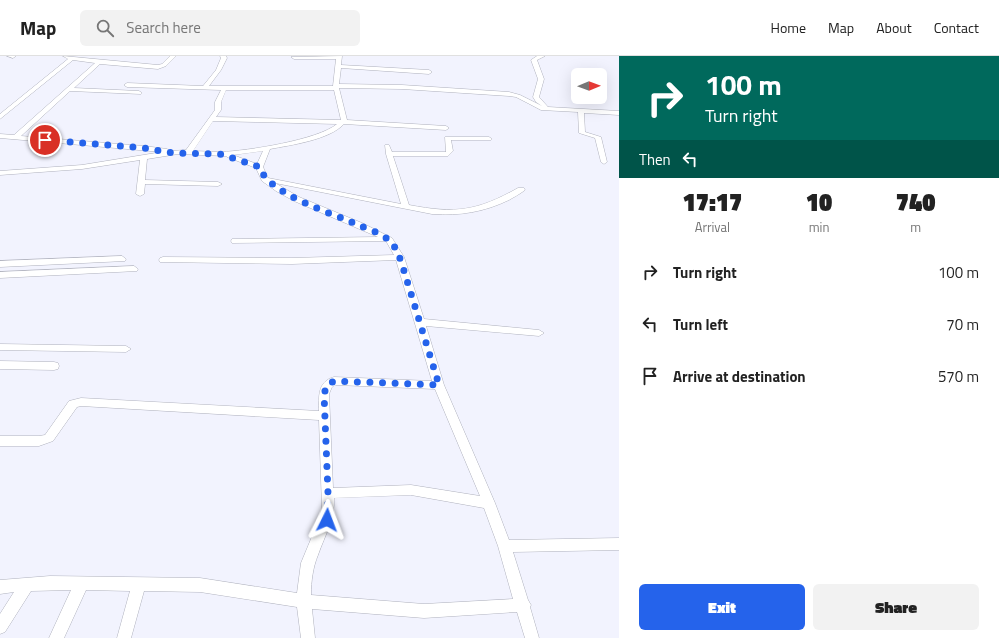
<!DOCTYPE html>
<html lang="en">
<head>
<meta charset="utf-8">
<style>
	body { margin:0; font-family:"Titillium Web",sans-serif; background:#f2f2f2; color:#222; height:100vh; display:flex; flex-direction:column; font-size:15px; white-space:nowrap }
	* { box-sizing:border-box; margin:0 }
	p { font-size:13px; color:#767676 }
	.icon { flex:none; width:22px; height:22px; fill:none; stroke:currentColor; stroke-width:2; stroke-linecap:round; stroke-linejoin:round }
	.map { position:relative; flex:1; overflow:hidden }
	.details { display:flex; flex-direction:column; background:#fff; width:380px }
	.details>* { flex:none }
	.guide { background:#00695c; color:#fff; overflow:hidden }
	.needle { width:26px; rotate:89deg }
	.tools { position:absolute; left:571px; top:12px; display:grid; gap:8px }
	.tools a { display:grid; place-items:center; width:36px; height:36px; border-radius:6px; background:#fff; box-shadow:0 4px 16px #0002; font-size:20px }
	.pin { position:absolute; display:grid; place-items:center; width:34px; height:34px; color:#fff; margin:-17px; border:2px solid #fff; border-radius:50%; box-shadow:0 1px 4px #0007 }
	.me { position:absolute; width:44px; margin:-22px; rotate:3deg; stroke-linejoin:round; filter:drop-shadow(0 0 3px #0008) }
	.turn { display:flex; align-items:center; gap:14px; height:84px; padding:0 20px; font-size:18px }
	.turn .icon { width:52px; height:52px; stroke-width:2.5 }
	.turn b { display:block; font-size:28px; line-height:34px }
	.then { display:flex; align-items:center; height:38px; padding:0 20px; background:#0003; gap:8px; font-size:15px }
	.eta { display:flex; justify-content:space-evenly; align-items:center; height:68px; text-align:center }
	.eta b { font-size:24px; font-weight:800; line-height:28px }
	.action { display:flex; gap:8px; margin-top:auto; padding:8px 20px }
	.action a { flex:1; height:46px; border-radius:6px; background:#2563eb; color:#fff; font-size:16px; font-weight:800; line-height:46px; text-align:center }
	.action a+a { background:#f2f2f2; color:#222 }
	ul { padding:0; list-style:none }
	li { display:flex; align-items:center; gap:12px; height:52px; padding:0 20px }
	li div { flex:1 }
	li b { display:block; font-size:15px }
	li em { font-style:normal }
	header { display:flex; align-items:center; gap:24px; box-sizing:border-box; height:56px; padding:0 20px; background:#fff; border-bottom:1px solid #e0e0e0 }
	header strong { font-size:19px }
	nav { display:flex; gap:22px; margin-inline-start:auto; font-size:14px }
	.search { width:280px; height:36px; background:#f2f2f2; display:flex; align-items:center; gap:10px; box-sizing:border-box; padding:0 14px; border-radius:6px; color:#767676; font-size:15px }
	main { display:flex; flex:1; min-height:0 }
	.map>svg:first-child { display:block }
</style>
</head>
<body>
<header>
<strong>Map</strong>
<div class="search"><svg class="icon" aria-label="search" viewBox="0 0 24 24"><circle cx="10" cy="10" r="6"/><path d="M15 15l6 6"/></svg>Search here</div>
<nav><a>Home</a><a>Map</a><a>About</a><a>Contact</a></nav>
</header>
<main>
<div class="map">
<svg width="619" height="582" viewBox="0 0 619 582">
	<rect width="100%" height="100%" fill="#f2f3fe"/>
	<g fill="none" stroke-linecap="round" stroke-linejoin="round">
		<!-- minor casing -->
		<g stroke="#afb1bd" stroke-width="1">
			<path id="minor" d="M 7,0 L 16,0 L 13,2 Z
				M 63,0 L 158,9 L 162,8 L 170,0 L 176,0 L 166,10 L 158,13 L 100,8 L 74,32 L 139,35 L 142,37 L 141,38 L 70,35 L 21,80 L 144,90 L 167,93 L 170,95 L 186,94 L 215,54 L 215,46 L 221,34 L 127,31 L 124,29 L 127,27 L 203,30 L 216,14 L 221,2 L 220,0 L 226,0 L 227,2 L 221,14 L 209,30 L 333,30 L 336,3 L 294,3 L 291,1 L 342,0 L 341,9 L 429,14 L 432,16 L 429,18 L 341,12 L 339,28 L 402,29 L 509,36 L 520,39 L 542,50 L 536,46 L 533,41 L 538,23 L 531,4 L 537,0 L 545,0 L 537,4 L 544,23 L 539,41 L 548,51 L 619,55 L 619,59 L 584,57 L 585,76 L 601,81 L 607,106 L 604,108 L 601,106 L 595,82 L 579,77 L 578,56 L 541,54 L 516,41 L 509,40 L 402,33 L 339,32 L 347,64 L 446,70 L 449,72 L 446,74 L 344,68 C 329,84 291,89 270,93 L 263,111 L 268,122 L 401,148 L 386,98 L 385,89 L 389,89 L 392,96 L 446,96 L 445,81 L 489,81 L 492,83 L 491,84 L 451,84 L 453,95 L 448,100 L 393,100 L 409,149 C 456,158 477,155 518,132 L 524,132 L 525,134 C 520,138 514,141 509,144 C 484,156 460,160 432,158 L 275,127 L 299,141 L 362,167 L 392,182 L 404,201 L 424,263 L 539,274 L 544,277 L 539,280 L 426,270 L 444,329 L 495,447 L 509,484 L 619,482 L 619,494 L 513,496 L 528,544 L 531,549 L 530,551 L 539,582 L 525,582 L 517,556 L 424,562 L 312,553 L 315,582 L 301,582 L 297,551 L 200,536 L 144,535 L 131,582 L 117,582 L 130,535 L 86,534 L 64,582 L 49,582 L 71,534 L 31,535 L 5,576 L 0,578 L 0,558 L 14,536 L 0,538 L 0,524 L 50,520 L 200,522 L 297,537 L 301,507 L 318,466 L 322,452 L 319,364 L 81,350 L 77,351 L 53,385 L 39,390 L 0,390 L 0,380 L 39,380 L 45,379 L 69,345 L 81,342 L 319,355 C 319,341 317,326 334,321 L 432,325 L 396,204 L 292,208 L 160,206 L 159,204 L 160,202 L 163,201 L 292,202 L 394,199 L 386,185 L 232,187 L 231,185 L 232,183 L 235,183 L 378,181 L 294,145 L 276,135 L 262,125 L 256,112 L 227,101 L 226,100 L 178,98 L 147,103 L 145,124 L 218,126 L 222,128 L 218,130 L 145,128 L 144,138 L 140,140 L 136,138 L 140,104 L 82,113 L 0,119 L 0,115 L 82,109 L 162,96 L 0,82 L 0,78 L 14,79 L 95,7 L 73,4 L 0,63 L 0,58 L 68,3 ZM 226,34 L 334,34 L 341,64 L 216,61 L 221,54 L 221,46 ZM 213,65 L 337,68 C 318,84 247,95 221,96 C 212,96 202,95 193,95 ZM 263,95 L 257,108 L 233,99 ZM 336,329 L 435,333 L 480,440 L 411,429 L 333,432 L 329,338 L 332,331 ZM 411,439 L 484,452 L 498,490 L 513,543 L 424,548 L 311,539 C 311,525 313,511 318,499 C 325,479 335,463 334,442 Z
				M 122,200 L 126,203 L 125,205 L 0,211 L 0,205 Z
				M 134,210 L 138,213 L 137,215 L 0,222 L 0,216 Z
				M 0,288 L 126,290 L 131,293 L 126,296 L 0,294 Z
				M 0,305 L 54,306 L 58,307 L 59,310 L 58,313 L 54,314 L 0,313 Z"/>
		</g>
		<!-- minor -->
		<use href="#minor" fill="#fff" fill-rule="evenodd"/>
	</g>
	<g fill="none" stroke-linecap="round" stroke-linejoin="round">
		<!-- route -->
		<path stroke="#2563eb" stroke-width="7" stroke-dasharray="0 12.6" d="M 45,84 L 144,92 L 173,97 L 220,98 L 260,111 C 265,137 337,159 361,170 C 371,174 383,178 391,186 C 396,192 398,198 401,205 L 439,329 L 334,325 L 327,329 L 324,338 L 328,437 L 327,464"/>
	</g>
</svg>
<div class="tools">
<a><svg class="needle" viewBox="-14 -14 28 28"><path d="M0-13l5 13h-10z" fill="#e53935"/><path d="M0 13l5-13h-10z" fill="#767676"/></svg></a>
</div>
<div class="pin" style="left:45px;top:84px;background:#d93025"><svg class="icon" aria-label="arrive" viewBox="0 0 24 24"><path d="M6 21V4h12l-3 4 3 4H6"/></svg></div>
<svg class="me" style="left:327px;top:464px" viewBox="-20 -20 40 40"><path d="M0-17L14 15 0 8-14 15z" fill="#2563eb" stroke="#fff" stroke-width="4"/></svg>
</div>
<section class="details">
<div class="guide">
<div class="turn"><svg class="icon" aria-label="right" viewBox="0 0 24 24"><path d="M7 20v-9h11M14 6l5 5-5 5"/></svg><div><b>100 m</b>Turn right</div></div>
<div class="then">Then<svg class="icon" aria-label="left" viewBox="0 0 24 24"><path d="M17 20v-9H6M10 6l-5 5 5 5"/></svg></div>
</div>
<div class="eta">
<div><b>17:17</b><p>Arrival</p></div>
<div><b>10</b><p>min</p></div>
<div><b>740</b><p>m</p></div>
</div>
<ul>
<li><svg class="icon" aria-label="right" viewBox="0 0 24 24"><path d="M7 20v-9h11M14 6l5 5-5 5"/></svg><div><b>Turn right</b></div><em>100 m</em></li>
<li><svg class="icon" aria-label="left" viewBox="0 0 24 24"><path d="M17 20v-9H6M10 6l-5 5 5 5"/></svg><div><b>Turn left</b></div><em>70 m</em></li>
<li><svg class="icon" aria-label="arrive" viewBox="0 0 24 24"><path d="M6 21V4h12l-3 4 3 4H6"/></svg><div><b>Arrive at destination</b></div><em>570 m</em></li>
</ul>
<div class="action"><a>Exit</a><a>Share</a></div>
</section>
</main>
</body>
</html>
